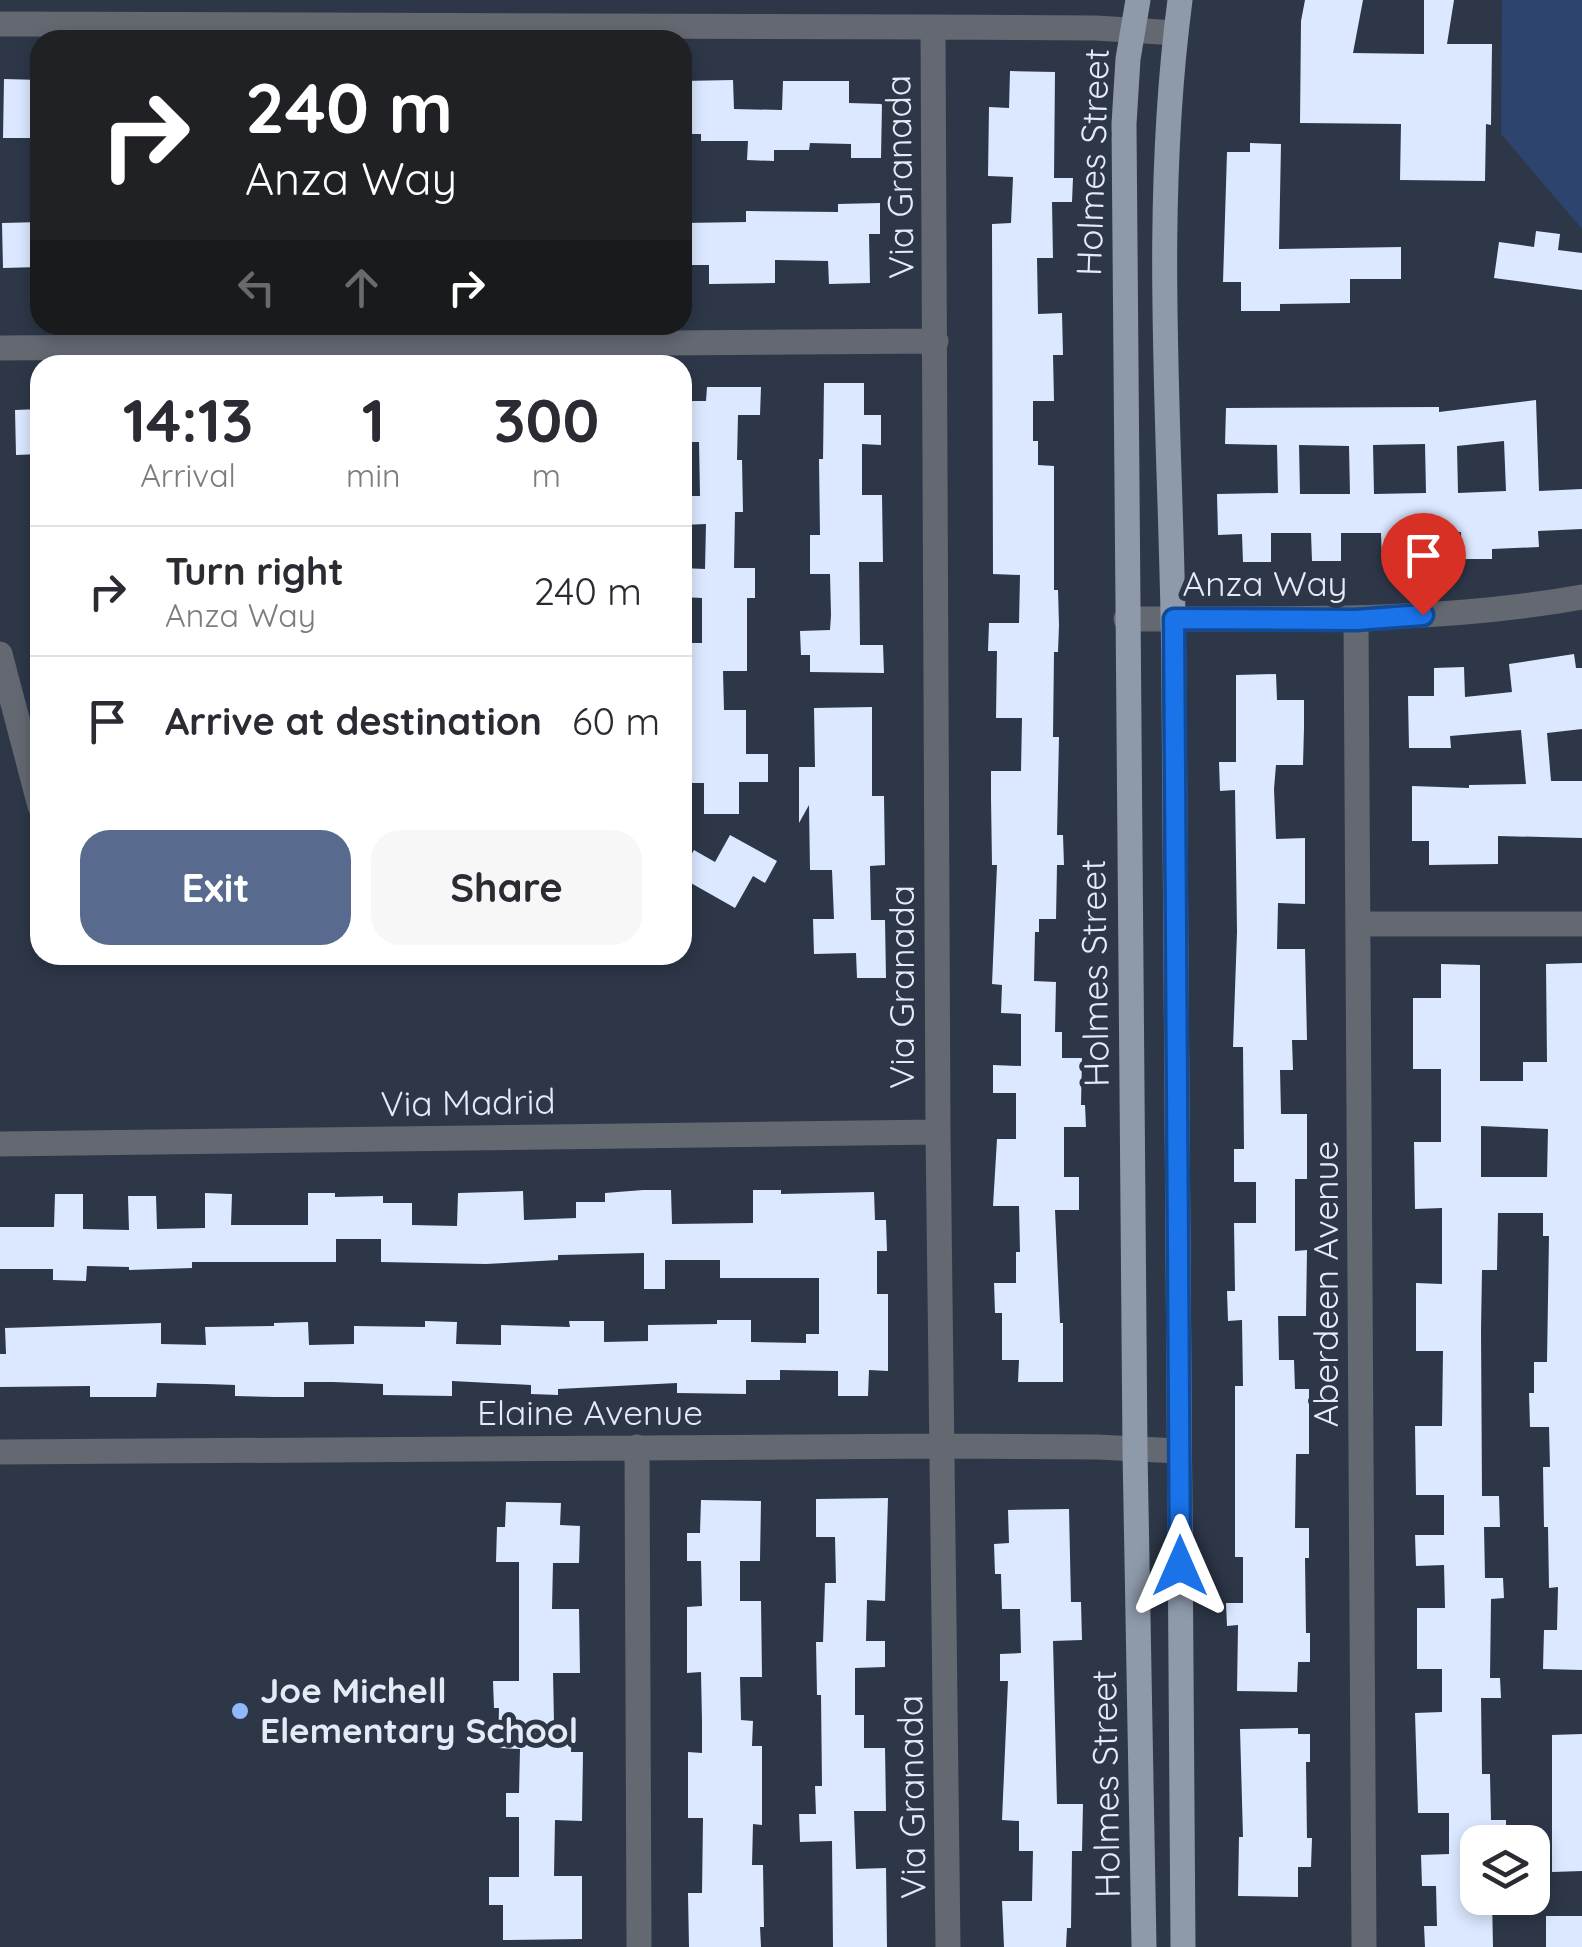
<!DOCTYPE html>
<html lang="en">
<head>
<meta charset="utf-8">
<style>
	body { margin:0; font-family:Quicksand,sans-serif; background:#f7f7f7; color:#2b2b33; height:100vh; display:flex; flex-direction:column; font-size:38px; white-space:nowrap }
	* { box-sizing:border-box; margin:0 }
	p { font-size:32px; color:#7c7c81 }
	.icon { flex:none; width:55px; height:55px; fill:none; stroke:currentColor; stroke-width:2; stroke-linecap:round; stroke-linejoin:round }
	.map { position:relative; flex:1; overflow:hidden }
	.sheet { position:absolute; left:30px; top:355px; width:662px; height:610px; display:flex; flex-direction:column; background:#fff; border-radius:30px; box-shadow:0 5px 15px #0003 }
	.sheet>* { flex:none }
	.banner { position:absolute; left:30px; top:30px; width:662px; height:305px; border-radius:30px; box-shadow:0 5px 15px #0003; background:#202124; color:#fff; overflow:hidden }
	.fabs { position:absolute; left:1460px; top:1825px; display:grid; gap:20px }
	.fabs a { display:grid; place-items:center; width:90px; height:90px; border-radius:20px; background:#fff; box-shadow:0 5px 15px #0003; font-size:50px }
	.pin { position:absolute; display:grid; place-items:center; width:85px; height:85px; color:#fff; margin:-102px -42px; border-radius:50% 50% 50% 0; rotate:-45deg; box-shadow:0 0 10px #0007 }
	.pin .icon { rotate:45deg }
	.me { position:absolute; width:110px; margin:-55px; rotate:0deg; stroke-linejoin:round; filter:drop-shadow(0 0 8px #0008) }
	.turn { display:flex; align-items:center; gap:35px; height:210px; padding:0 50px; font-size:45px }
	.turn .icon { width:130px; height:130px; stroke-width:2.5 }
	.turn b { display:block; font-size:70px; line-height:85px }
	.lanes { display:flex; align-items:center; height:95px; padding:0 50px; background:#0003; justify-content:center; gap:50px; direction:ltr }
	.lanes .off { opacity:.35 }
	.eta { display:flex; justify-content:space-evenly; align-items:center; height:170px; text-align:center }
	.eta b { font-size:60px; font-weight:700; line-height:70px }
	.cta { display:flex; gap:20px; margin-top:auto; padding:20px 50px }
	.cta a { flex:1; height:115px; border-radius:30px; background:#586a8e; color:#fff; font-size:40px; font-weight:700; line-height:115px; text-align:center }
	.cta a+a { background:#f7f7f7; color:#2b2b33 }
	ul { padding:0; list-style:none }
	li { display:flex; align-items:center; gap:30px; height:130px; padding:0 50px; border-top:2px solid #e1e1e2 }
	li div { flex:1 }
	li b { display:block; font-size:38px }
	li em { font-style:normal }
	.map>svg:first-child { display:block }
</style>
</head>
<body>
<div class="map">
<svg width="1582" height="1947" viewBox="0 0 1582 1947">
	<rect width="100%" height="100%" fill="#2d3748"/>
	<!-- green -->
	<path fill="#2c446e" d="M 1502,0 L 1582,0 L 1582,229 L 1501,134 Z"/>
	<!-- building -->
	<path fill="#dbe8ff" fill-rule="evenodd" d="M 1305,0 L 1363,0 L 1353,53 L 1424,54 L 1424,0 L 1454,0 L 1447,44 L 1492,44 L 1491,125 L 1486,124 L 1485,181 L 1400,180 L 1401,124 L 1300,123 L 1301,21 Z
		M 1010,71 L 1055,72 L 1054,178 L 1073,178 L 1072,202 L 1052,202 L 1053,258 L 1037,258 L 1038,314 L 1062,313 L 1063,355 L 1053,355 L 1054,401 L 1033,401 L 1033,441 L 1038,441 L 1038,465 L 1054,466 L 1054,590 L 1058,590 L 1059,625 L 1058,652 L 1054,652 L 1053,737 L 1059,737 L 1057,835 L 1063,835 L 1064,865 L 1057,865 L 1056,919 L 1039,919 L 1039,932 L 1035,932 L 1034,981 L 1056,982 L 1055,1032 L 1062,1032 L 1062,1058 L 1082,1058 L 1081,1105 L 1085,1105 L 1086,1127 L 1064,1127 L 1064,1177 L 1079,1177 L 1079,1210 L 1055,1210 L 1060,1323 L 1063,1323 L 1063,1382 L 1018,1382 L 1019,1360 L 1002,1360 L 1002,1313 L 995,1313 L 994,1283 L 1016,1283 L 1016,1252 L 1020,1252 L 1019,1206 L 993,1206 L 997,1139 L 1016,1139 L 1016,1093 L 993,1093 L 993,1065 L 1021,1066 L 1021,1014 L 1001,1013 L 1002,985 L 992,984 L 997,865 L 992,865 L 991,798 L 991,771 L 1021,771 L 1022,718 L 996,718 L 997,651 L 988,651 L 989,623 L 1019,623 L 1020,575 L 993,574 L 992,224 L 1011,223 L 1013,177 L 988,176 L 989,107 L 1009,108 Z
		M 4,79 L 40,80 L 40,138 L 3,138 Z
		M 733,80 L 734,109 L 782,110 L 783,81 L 849,81 L 849,103 L 882,104 L 881,158 L 851,158 L 851,144 L 810,143 L 809,150 L 774,150 L 774,161 L 747,160 L 748,141 L 701,141 L 701,134 L 684,134 L 682,81 Z
		M 1250,143 L 1281,144 L 1279,249 L 1401,247 L 1401,279 L 1350,279 L 1350,303 L 1280,304 L 1280,311 L 1241,311 L 1241,282 L 1223,282 L 1227,152 L 1250,152 Z
		M 880,203 L 880,234 L 869,234 L 870,283 L 829,284 L 828,261 L 775,260 L 775,283 L 709,284 L 709,265 L 682,265 L 682,223 L 746,222 L 746,211 L 838,212 L 838,204 Z
		M 40,222 L 40,267 L 3,268 L 2,223 Z
		M 1536,231 L 1560,234 L 1558,250 L 1582,253 L 1582,290 L 1494,278 L 1499,242 L 1534,247 Z
		M 824,383 L 864,383 L 864,415 L 881,415 L 881,445 L 862,444 L 862,495 L 882,495 L 883,562 L 859,562 L 860,645 L 883,645 L 884,673 L 810,672 L 810,655 L 801,655 L 800,631 L 830,630 L 831,615 L 830,574 L 810,574 L 810,535 L 820,535 L 819,459 L 823,459 Z
		M 707,387 L 761,387 L 760,415 L 738,415 L 737,460 L 742,460 L 743,512 L 735,512 L 734,568 L 755,568 L 755,598 L 747,598 L 747,671 L 723,671 L 724,710 L 746,710 L 746,754 L 768,754 L 768,782 L 739,782 L 739,814 L 704,814 L 704,783 L 683,783 L 682,643 L 702,643 L 702,598 L 682,597 L 682,568 L 705,569 L 706,524 L 682,525 L 682,496 L 700,496 L 699,442 L 682,442 L 682,401 L 706,401 Z
		M 1536,400 L 1539,491 L 1582,489 L 1582,529 L 1538,531 L 1539,547 L 1492,549 L 1492,559 L 1462,559 L 1461,532 L 1412,533 L 1412,560 L 1382,560 L 1381,533 L 1341,533 L 1341,561 L 1312,561 L 1311,533 L 1271,533 L 1271,562 L 1243,562 L 1242,534 L 1218,535 L 1217,494 L 1278,493 L 1277,445 L 1225,444 L 1226,408 L 1439,407 L 1439,412 ZM 1504,441 L 1506,491 L 1458,493 L 1457,446 ZM 1425,444 L 1426,493 L 1374,494 L 1373,445 ZM 1299,445 L 1349,446 L 1350,494 L 1300,494 Z
		M 40,409 L 40,454 L 16,455 L 15,410 Z
		M 1574,654 L 1576,668 L 1582,668 L 1582,729 L 1547,733 L 1551,781 L 1582,781 L 1582,838 L 1498,836 L 1498,864 L 1429,865 L 1429,841 L 1412,841 L 1412,786 L 1469,788 L 1469,785 L 1526,784 L 1521,730 L 1450,736 L 1451,748 L 1409,748 L 1408,696 L 1434,696 L 1434,668 L 1464,667 L 1465,697 L 1512,692 L 1509,664 Z
		M 1276,674 L 1277,700 L 1304,700 L 1304,728 L 1303,765 L 1276,765 L 1274,789 L 1276,839 L 1305,838 L 1305,904 L 1278,903 L 1277,949 L 1305,949 L 1307,1040 L 1292,1040 L 1293,1070 L 1280,1070 L 1281,1114 L 1307,1114 L 1307,1179 L 1295,1179 L 1295,1251 L 1307,1250 L 1306,1316 L 1278,1316 L 1279,1360 L 1294,1360 L 1295,1389 L 1309,1389 L 1309,1454 L 1296,1454 L 1295,1528 L 1309,1528 L 1309,1558 L 1305,1558 L 1306,1633 L 1310,1633 L 1310,1662 L 1298,1662 L 1297,1692 L 1237,1691 L 1238,1625 L 1227,1626 L 1226,1603 L 1243,1603 L 1243,1557 L 1235,1557 L 1235,1386 L 1243,1386 L 1242,1320 L 1228,1321 L 1227,1291 L 1235,1291 L 1234,1223 L 1256,1223 L 1256,1182 L 1234,1182 L 1234,1149 L 1244,1149 L 1243,1047 L 1233,1047 L 1237,932 L 1235,790 L 1220,791 L 1219,762 L 1236,762 L 1236,675 Z
		M 872,707 L 872,796 L 884,796 L 885,865 L 870,866 L 871,920 L 885,920 L 886,978 L 857,978 L 856,953 L 814,954 L 813,919 L 834,919 L 832,870 L 810,870 L 809,805 L 799,823 L 799,767 L 815,767 L 814,708 Z
		M 730,835 L 777,861 L 765,883 L 753,876 L 735,908 L 682,878 L 682,870 L 694,850 L 715,862 Z
		M 1582,963 L 1582,1670 L 1543,1669 L 1544,1630 L 1557,1630 L 1558,1587 L 1549,1588 L 1548,1527 L 1544,1527 L 1543,1467 L 1550,1467 L 1549,1427 L 1530,1427 L 1529,1393 L 1534,1393 L 1534,1362 L 1547,1362 L 1549,1236 L 1543,1236 L 1543,1213 L 1498,1213 L 1497,1270 L 1482,1270 L 1481,1330 L 1482,1496 L 1499,1496 L 1500,1527 L 1484,1527 L 1485,1578 L 1503,1578 L 1504,1598 L 1491,1599 L 1490,1678 L 1500,1678 L 1501,1698 L 1481,1698 L 1482,1774 L 1490,1774 L 1491,1820 L 1506,1820 L 1506,1842 L 1478,1842 L 1478,1898 L 1492,1898 L 1493,1947 L 1425,1947 L 1424,1926 L 1437,1926 L 1436,1886 L 1422,1886 L 1421,1855 L 1449,1854 L 1449,1813 L 1418,1813 L 1415,1713 L 1442,1712 L 1442,1669 L 1417,1669 L 1417,1608 L 1445,1608 L 1444,1565 L 1416,1566 L 1415,1535 L 1444,1535 L 1444,1495 L 1416,1495 L 1415,1426 L 1442,1426 L 1443,1351 L 1416,1351 L 1416,1283 L 1442,1284 L 1442,1208 L 1415,1209 L 1414,1142 L 1441,1142 L 1441,1069 L 1413,1069 L 1413,998 L 1441,998 L 1441,964 L 1480,965 L 1480,1081 L 1523,1081 L 1523,1062 L 1547,1062 L 1546,964 ZM 1481,1126 L 1548,1129 L 1547,1177 L 1481,1177 Z
		M 643,1190 L 671,1190 L 672,1224 L 753,1223 L 753,1190 L 781,1190 L 781,1194 L 874,1192 L 875,1220 L 886,1220 L 887,1251 L 877,1251 L 877,1294 L 888,1294 L 888,1371 L 869,1370 L 868,1396 L 838,1396 L 838,1371 L 780,1370 L 780,1380 L 746,1380 L 746,1394 L 677,1393 L 677,1383 L 558,1389 L 558,1395 L 531,1394 L 531,1385 L 452,1381 L 452,1396 L 383,1395 L 383,1384 L 333,1382 L 304,1382 L 304,1397 L 275,1397 L 235,1396 L 235,1385 L 206,1384 L 157,1383 L 156,1397 L 90,1397 L 90,1386 L 0,1387 L 0,1354 L 6,1354 L 5,1328 L 161,1323 L 161,1344 L 206,1345 L 205,1327 L 274,1326 L 274,1323 L 308,1322 L 309,1345 L 354,1344 L 354,1326 L 425,1327 L 425,1321 L 457,1322 L 456,1344 L 501,1345 L 501,1325 L 570,1327 L 569,1321 L 604,1321 L 604,1342 L 648,1341 L 648,1325 L 717,1324 L 717,1320 L 751,1320 L 751,1342 L 806,1343 L 806,1334 L 819,1334 L 819,1278 L 720,1278 L 720,1260 L 665,1260 L 665,1289 L 644,1289 L 644,1253 L 558,1255 L 558,1260 L 486,1264 L 381,1262 L 381,1239 L 336,1239 L 336,1262 L 192,1262 L 192,1268 L 129,1270 L 129,1267 L 87,1266 L 86,1281 L 53,1280 L 53,1269 L 0,1269 L 0,1227 L 54,1227 L 55,1194 L 83,1194 L 83,1229 L 129,1230 L 128,1196 L 156,1196 L 157,1229 L 205,1228 L 205,1193 L 232,1194 L 231,1225 L 308,1225 L 308,1193 L 335,1193 L 335,1197 L 383,1196 L 383,1203 L 412,1203 L 412,1225 L 457,1226 L 458,1193 L 523,1191 L 524,1220 L 576,1218 L 576,1202 L 605,1202 L 605,1193 Z
		M 888,1498 L 885,1601 L 867,1600 L 866,1641 L 885,1641 L 885,1667 L 855,1668 L 855,1715 L 864,1715 L 864,1748 L 885,1748 L 886,1811 L 854,1811 L 856,1869 L 886,1868 L 887,1947 L 833,1947 L 832,1841 L 800,1842 L 799,1814 L 816,1814 L 815,1786 L 822,1786 L 821,1695 L 817,1695 L 816,1642 L 823,1642 L 825,1583 L 836,1583 L 835,1537 L 816,1537 L 816,1499 Z
		M 701,1500 L 761,1501 L 760,1561 L 740,1561 L 740,1601 L 761,1601 L 762,1677 L 740,1677 L 741,1720 L 753,1721 L 752,1746 L 762,1746 L 762,1825 L 753,1824 L 752,1865 L 763,1865 L 764,1927 L 760,1927 L 761,1947 L 689,1947 L 688,1893 L 702,1893 L 703,1818 L 688,1818 L 688,1752 L 702,1753 L 702,1721 L 701,1672 L 687,1673 L 687,1607 L 702,1606 L 701,1561 L 687,1561 L 687,1533 L 700,1533 Z
		M 506,1502 L 561,1503 L 560,1525 L 580,1526 L 579,1563 L 553,1563 L 552,1609 L 579,1609 L 580,1673 L 553,1673 L 554,1723 L 572,1723 L 571,1752 L 583,1752 L 582,1821 L 555,1820 L 554,1876 L 582,1876 L 582,1939 L 503,1940 L 503,1905 L 489,1905 L 489,1877 L 519,1877 L 519,1817 L 506,1817 L 506,1793 L 519,1793 L 520,1749 L 498,1748 L 499,1708 L 494,1708 L 493,1681 L 519,1681 L 519,1562 L 496,1562 L 497,1527 L 505,1527 Z
		M 1069,1509 L 1071,1602 L 1081,1602 L 1082,1640 L 1053,1641 L 1057,1804 L 1083,1804 L 1082,1851 L 1072,1851 L 1071,1928 L 1067,1928 L 1066,1947 L 1004,1947 L 1002,1901 L 1032,1901 L 1033,1851 L 1019,1851 L 1019,1821 L 1002,1820 L 1008,1681 L 1000,1681 L 1000,1654 L 1021,1653 L 1020,1609 L 1002,1609 L 1001,1574 L 995,1574 L 994,1544 L 1009,1543 L 1008,1510 Z
		M 1298,1728 L 1298,1734 L 1310,1734 L 1310,1762 L 1306,1762 L 1307,1838 L 1312,1838 L 1311,1867 L 1298,1867 L 1298,1897 L 1238,1896 L 1239,1837 L 1243,1837 L 1240,1729 Z
		M 1582,1734 L 1582,1871 L 1552,1872 L 1552,1735 Z
		M 1546,1916 L 1582,1916 L 1582,1947 L 1546,1947 Z"/>
	<g fill="none" stroke-linecap="round" stroke-linejoin="round">
		<!-- minor -->
		<path stroke="#636871" stroke-width="25" d="M 0,24 L 933,27 L 1096,28 L 1176,33
			M 933,27 L 938,1132 L 948,1947
			M 0,348 L 936,341
			M 1126,619 C 1279,618 1431,624 1582,597
			M 1356,620 L 1364,1947
			M 0,654 L 40,806
			M 1359,924 L 1582,924
			M 0,1144 L 938,1132
			M 637,1447 L 639,1947
			M 0,1452 L 944,1446 L 1097,1447 L 1179,1451"/>
		<!-- major -->
		<path stroke="#8e99aa" stroke-width="25" d="M 1138,0 L 1128,59 L 1124,124 L 1135,1451 L 1144,1947
			M 1180,0 C 1150,227 1173,456 1174,684 C 1177,1105 1180,1526 1183,1947"/>
	</g>
	<g fill="none" stroke-linecap="round" stroke-linejoin="round">
		<!-- route casing -->
		<g stroke="#114b97" stroke-width="25">
			<path id="route" d="M 1180,1566 L 1174,619 L 1356,620 L 1423,615"/>
		</g>
		<!-- route -->
		<use href="#route" stroke="#1a73e8" stroke-width="18"/>
	</g>
	<!-- markers -->
	<circle fill="#90b8fd" stroke="#2d3748" stroke-width="4" cx="240" cy="1711" r="10"/>
	<g text-anchor="middle" stroke-width="10" stroke-linejoin="round" paint-order="stroke">
		<!-- street labels -->
		<g font-size="35" fill="#e4eaf6" stroke="#2d3748">
			<text transform="translate(1093 162) rotate(-88)" y="12">Holmes Street</text>
			<text transform="translate(900 177) rotate(-91)" y="12">Via Granada</text>
			<text x="1265" y="596">Anza Way</text>
			<text transform="translate(1095 973) rotate(-91)" y="12">Holmes Street</text>
			<text transform="translate(902 987) rotate(-90)" y="12">Via Granada</text>
			<text transform="translate(468 1103) rotate(-1)" y="12">Via Madrid</text>
			<text transform="translate(1326 1284) rotate(-90)" y="12">Aberdeen Avenue</text>
			<text x="590" y="1425">Elaine Avenue</text>
			<text transform="translate(1106 1784) rotate(-91)" y="12">Holmes Street</text>
			<text transform="translate(912 1797) rotate(-91)" y="12">Via Granada</text>
		</g>
		<!-- poi labels -->
		<g font-size="35" font-weight="bold" fill="#e4eaf6" stroke="#2d3748" text-anchor="start">
			<text x="260" y="1703">Joe Michell<tspan x="260" dy="40">Elementary School</tspan></text>
		</g>
	</g>
</svg>
<div class="fabs">
<a><svg class="icon" aria-label="layers" viewBox="0 0 24 24"><path d="M12 4l9 5-9 5-9-5zM3 14l9 5 9-5"/></svg></a>
</div>
<div class="pin" style="left:1423px;top:615px;background:#d93025"><svg class="icon" aria-label="arrive" viewBox="0 0 24 24"><path d="M6 21V4h12l-3 4 3 4H6"/></svg></div>
<svg class="me" style="left:1180px;top:1566px" viewBox="-20 -20 40 40"><path d="M0-17L14 15 0 8-14 15z" fill="#1a73e8" stroke="#fff" stroke-width="4"/></svg>
<div class="banner">
<div class="turn"><svg class="icon" aria-label="right" viewBox="0 0 24 24"><path d="M7 20v-9h11M14 6l5 5-5 5"/></svg><div><b>240 m</b>Anza Way</div></div>
<div class="lanes"><svg class="icon off" aria-label="left" viewBox="0 0 24 24"><path d="M17 20v-9H6M10 6l-5 5 5 5"/></svg><svg class="icon off" aria-label="ahead" viewBox="0 0 24 24"><path d="M12 20V5M6 11l6-6 6 6"/></svg><svg class="icon" aria-label="right" viewBox="0 0 24 24"><path d="M7 20v-9h11M14 6l5 5-5 5"/></svg></div>
</div>
<section class="sheet">
<div class="eta">
<div><b>14:13</b><p>Arrival</p></div>
<div><b>1</b><p>min</p></div>
<div><b>300</b><p>m</p></div>
</div>
<ul>
<li><svg class="icon" aria-label="right" viewBox="0 0 24 24"><path d="M7 20v-9h11M14 6l5 5-5 5"/></svg><div><b>Turn right</b><p>Anza Way</p></div><em>240 m</em></li>
<li><svg class="icon" aria-label="arrive" viewBox="0 0 24 24"><path d="M6 21V4h12l-3 4 3 4H6"/></svg><div><b>Arrive at destination</b></div><em>60 m</em></li>
</ul>
<div class="cta"><a>Exit</a><a>Share</a></div>
</section>
</div>
</body>
</html>
